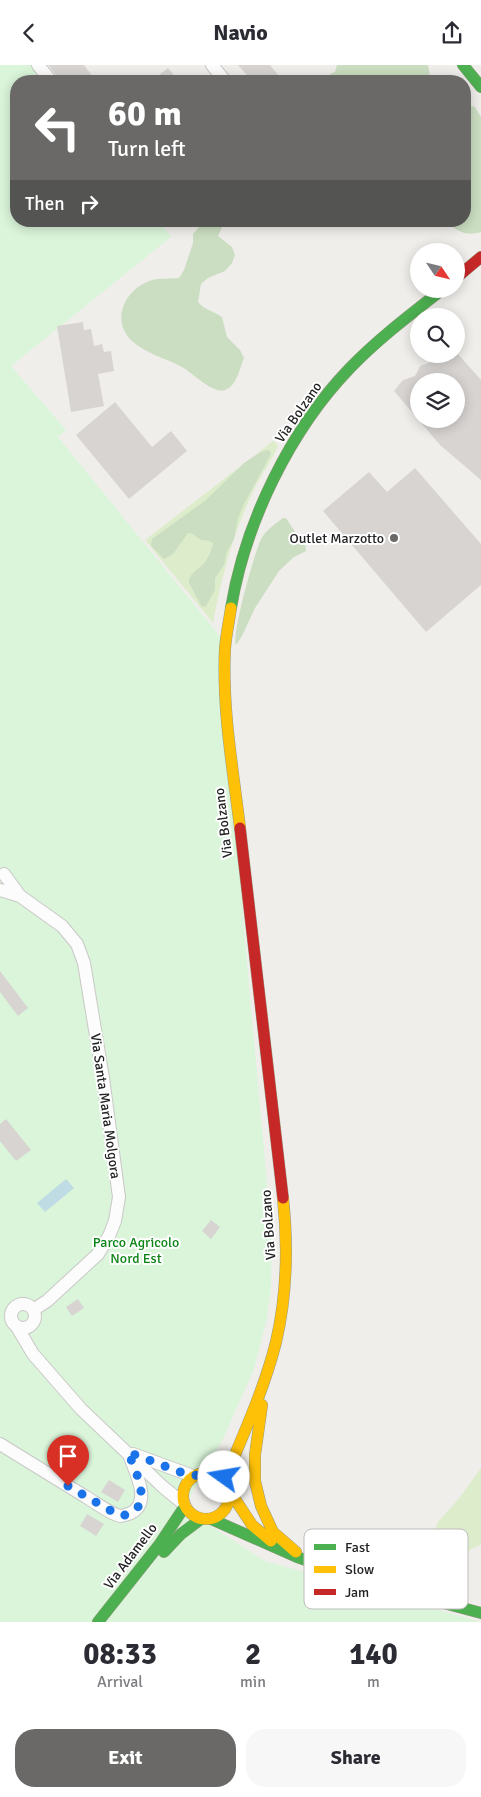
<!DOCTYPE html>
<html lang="en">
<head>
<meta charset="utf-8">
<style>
	body { margin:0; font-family:Signika,sans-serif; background:#f7f7f7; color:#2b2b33; height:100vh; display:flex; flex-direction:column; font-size:19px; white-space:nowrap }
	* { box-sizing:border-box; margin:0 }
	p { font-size:16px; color:#7c7c81 }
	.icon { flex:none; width:28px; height:28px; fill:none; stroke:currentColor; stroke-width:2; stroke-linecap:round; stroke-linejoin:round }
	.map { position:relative; height:1557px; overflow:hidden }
	.drawer { display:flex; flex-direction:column; background:#fff; flex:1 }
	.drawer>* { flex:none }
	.guide { position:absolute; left:10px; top:10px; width:461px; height:152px; border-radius:20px; box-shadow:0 2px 12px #0003; background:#6a6968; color:#fff; overflow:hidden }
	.needle { width:32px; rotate:125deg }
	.tools { position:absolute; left:410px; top:178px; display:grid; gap:10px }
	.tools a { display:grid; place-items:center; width:55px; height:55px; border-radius:50%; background:#fff; box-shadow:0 2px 12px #0003; font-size:25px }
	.pin { position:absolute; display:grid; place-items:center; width:42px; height:42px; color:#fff; margin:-51px -21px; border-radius:50% 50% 50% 0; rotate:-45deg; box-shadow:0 0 5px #0007 }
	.pin .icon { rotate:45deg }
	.me { position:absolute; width:55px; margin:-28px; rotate:283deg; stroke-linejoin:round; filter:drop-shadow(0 0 4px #0008) }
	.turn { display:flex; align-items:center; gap:18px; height:105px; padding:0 15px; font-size:22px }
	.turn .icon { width:65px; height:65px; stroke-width:2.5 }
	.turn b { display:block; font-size:35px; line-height:42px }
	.then { display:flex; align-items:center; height:48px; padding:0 15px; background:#0003; gap:10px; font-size:19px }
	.eta { display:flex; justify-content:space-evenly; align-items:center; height:85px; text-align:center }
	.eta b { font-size:30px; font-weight:700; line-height:35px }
	.button { display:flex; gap:10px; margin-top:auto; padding:10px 15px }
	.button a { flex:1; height:58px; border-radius:20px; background:#6a6968; color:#fff; font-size:20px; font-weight:700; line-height:58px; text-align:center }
	.button a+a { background:#f7f7f7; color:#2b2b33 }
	header { display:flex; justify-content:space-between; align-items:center; height:65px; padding:0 15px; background:#fff; font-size:22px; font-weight:700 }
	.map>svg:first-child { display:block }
</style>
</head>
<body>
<header><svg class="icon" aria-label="back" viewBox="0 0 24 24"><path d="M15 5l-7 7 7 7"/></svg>Navio<svg class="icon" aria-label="share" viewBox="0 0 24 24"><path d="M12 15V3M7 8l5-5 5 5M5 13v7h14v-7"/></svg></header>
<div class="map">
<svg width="481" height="1557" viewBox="0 0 481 1557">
	<rect width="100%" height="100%" fill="#f0eeeb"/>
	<!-- grass -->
	<path fill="#ddeccb" d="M 273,376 L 276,378 L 278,381 C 271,398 259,412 252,429 C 233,469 221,514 213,558 L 145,475 Z
		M 481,1403 L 481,1480 C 461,1485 452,1510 443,1527 L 432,1524 L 426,1507 L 415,1496 L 430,1480 L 438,1457 L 460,1432 Z"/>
	<!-- forest -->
	<path fill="#cbdec1" d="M 337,0 L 428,0 L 430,11 L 437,16 L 329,16 L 330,9 L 335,7 Z
		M 465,39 L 475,42 L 481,52 L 481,167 C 468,171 457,168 449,157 L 465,156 Z
		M 204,156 L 225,156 L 218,171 L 232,182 L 235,190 L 232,198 L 225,206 L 208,213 L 201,219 L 198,237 C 205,245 213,246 222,252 L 227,272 L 240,285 L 244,293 C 240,303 236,322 225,325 C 212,329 193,308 182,302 C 166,293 145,289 131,275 C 110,254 126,223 152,215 C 160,213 170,214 179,213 L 184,205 L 193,178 L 193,169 Z
		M 267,385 L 270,386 L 271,389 L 244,439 L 238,453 L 234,474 L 227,486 L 224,500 L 215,513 L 215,525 L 206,541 L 202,542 L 189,518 C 189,507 199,505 205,497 C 209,492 212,484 213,478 C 209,475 207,476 202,475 C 196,473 194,468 188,468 L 173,489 L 164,494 L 151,481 L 152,474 L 206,435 L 244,398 L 261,387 Z
		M 283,453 L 286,453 L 295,467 L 305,476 L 306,486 L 294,492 L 279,506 L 255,543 L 242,571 L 236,580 C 231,571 255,486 261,474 C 267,464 274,460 283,453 Z"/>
	<!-- park -->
	<path fill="#daf5da" d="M 0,0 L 35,0 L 48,16 L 16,16 L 16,156 L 159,156 L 171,172 L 11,301 L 66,365 L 58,372 L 222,574 L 246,887 L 272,1173 L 271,1222 L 267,1253 L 254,1304 L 222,1376 L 183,1443 L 265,1496 L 481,1557 L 0,1557 Z"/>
	<!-- water -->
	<path fill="#bfdbe3" d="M 66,1114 L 74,1123 L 45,1147 L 37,1138 Z"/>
	<!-- building -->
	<path fill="#d7d4d2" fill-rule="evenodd" d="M 48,0 L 84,0 L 96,16 L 59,16 L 57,11 Z
		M 238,0 L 270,0 L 283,16 L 252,16 Z
		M 168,3 L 179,16 L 151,16 Z
		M 83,257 L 84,265 L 91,264 L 94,281 L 102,279 L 104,287 L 111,286 L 114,306 L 98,309 L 104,341 L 71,347 L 57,261 Z
		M 436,289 L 458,289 L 481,315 L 481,415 L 440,380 L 394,326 L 403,315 L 415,311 L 420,301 L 431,297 ZM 419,316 L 456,316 L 456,354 L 419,354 Z
		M 115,337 L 152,382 L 171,366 L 187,386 L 129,434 L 76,370 Z
		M 415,403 L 481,479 L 481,520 L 426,567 L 323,446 L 369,407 L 387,427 Z
		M 0,906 L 28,943 L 18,951 L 0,927 Z
		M 6,1054 L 31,1085 L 16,1096 L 0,1076 L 0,1059 Z
		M 211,1155 L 220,1162 L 211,1174 L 202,1166 Z
		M 78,1234 L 84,1243 L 72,1251 L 66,1242 Z
		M 109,1415 L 125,1425 L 118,1437 L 101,1427 Z
		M 87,1449 L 104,1459 L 96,1471 L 80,1461 Z"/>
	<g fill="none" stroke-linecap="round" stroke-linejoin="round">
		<!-- street casing -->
		<g stroke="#c9c8c7" stroke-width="14">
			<path id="street" d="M 38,0 L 51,16
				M 212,0 L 225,16
				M 4,809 L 20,831 L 62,861 L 77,879 L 84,898 L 103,1013 L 119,1132 L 115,1156 L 109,1171 L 98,1189 L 47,1236 L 33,1245
				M 0,825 L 20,831
				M11 1251a12 12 0 1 1 24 0a12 12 0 1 1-24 0Z
				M 17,1262 L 33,1289 L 81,1344 L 163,1422 L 184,1439
				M 0,1379 C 29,1397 57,1414 86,1432 C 95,1437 110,1449 120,1451 C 123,1451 128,1449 131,1448 C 152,1437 135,1407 130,1392
				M 133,1389 L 193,1411"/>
		</g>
		<!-- fast casing -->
		<g stroke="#999a82" stroke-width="12">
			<path id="fast" d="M 463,0 L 481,22
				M 231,543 C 245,458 290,365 350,303 C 378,274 411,249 443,224
				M 211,1454 L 297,1492 L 383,1522 L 481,1548
				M 164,1487 L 181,1469 L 201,1454
				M 98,1557 L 159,1480 L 185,1441"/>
		</g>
		<!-- slow casing -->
		<g stroke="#999a82" stroke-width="12">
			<path id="slow" d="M 231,543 C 229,557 226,570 225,584 C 222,644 233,704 240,763
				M 262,1340 L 255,1390 L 255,1416 L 261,1441 L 273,1467 L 296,1487
				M183 1431a23 23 0 1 1 46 0a23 23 0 1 1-46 0Z
				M 224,1416 C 243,1370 264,1325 276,1277 C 287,1230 288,1180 283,1133
				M 229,1425 L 252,1460 L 271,1476"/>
		</g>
		<!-- jam casing -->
		<g stroke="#999a82" stroke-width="12">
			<path id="jam" d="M 456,213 L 481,192
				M 240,763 L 283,1133"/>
		</g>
		<!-- street -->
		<use href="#street" stroke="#fdfcfc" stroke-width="12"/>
		<!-- fast -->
		<use href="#fast" stroke="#4caf50" stroke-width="11"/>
		<!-- slow -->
		<use href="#slow" stroke="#ffc107" stroke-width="11"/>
		<!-- jam -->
		<use href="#jam" stroke="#c62828" stroke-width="11"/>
	</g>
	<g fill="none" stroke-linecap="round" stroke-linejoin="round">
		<!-- route -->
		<path stroke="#1a73e8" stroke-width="9" stroke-dasharray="0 16.2" d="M 68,1421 L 120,1451 C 157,1446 136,1408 128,1387 L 188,1410 C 203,1413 207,1400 224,1416 L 224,1412"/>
	</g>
	<!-- markers -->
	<circle fill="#6a6968" stroke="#fff" stroke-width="2" cx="394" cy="473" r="5"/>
	<g text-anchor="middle" stroke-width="4" stroke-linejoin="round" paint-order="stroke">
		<!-- street labels -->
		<g font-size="14" fill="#222" stroke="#fff">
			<text transform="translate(298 347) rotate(-55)" y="5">Via Bolzano</text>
			<text transform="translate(223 758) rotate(-97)" y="5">Via Bolzano</text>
			<text transform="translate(106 1041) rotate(82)" y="5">Via Santa Maria Molgora</text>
			<text transform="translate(268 1160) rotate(-94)" y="5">Via Bolzano</text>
			<text transform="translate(130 1491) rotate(-53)" y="5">Via Adamello</text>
		</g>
		<!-- poi labels -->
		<g font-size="14" fill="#222" stroke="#fff" text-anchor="end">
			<text x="384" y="478">Outlet Marzotto</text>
		</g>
		<!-- park labels -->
		<g font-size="14" fill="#0c8416" stroke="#fff">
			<text x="136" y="1182">Parco Agricolo<tspan x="136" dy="16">Nord Est</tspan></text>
		</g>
	</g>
	<!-- legend -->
	<rect x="304" y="1464" width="164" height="80" rx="8" fill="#fff" stroke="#bdbdbd" stroke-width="1"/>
	<rect x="314" y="1479" width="22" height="6" fill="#4caf50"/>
	<rect x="314" y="1501" width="22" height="7" fill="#ffc107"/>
	<rect x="314" y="1524" width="22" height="6" fill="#c62828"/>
	<g font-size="14" fill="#222">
		<text x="345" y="1487">Fast</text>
		<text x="345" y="1509">Slow</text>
		<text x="345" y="1532">Jam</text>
	</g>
</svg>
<div class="tools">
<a><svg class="needle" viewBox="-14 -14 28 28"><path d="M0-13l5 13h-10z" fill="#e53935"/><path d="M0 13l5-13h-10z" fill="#7c7c81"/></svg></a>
<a><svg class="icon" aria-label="search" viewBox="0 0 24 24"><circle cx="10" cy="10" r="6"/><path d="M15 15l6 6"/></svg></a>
<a><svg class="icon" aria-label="layers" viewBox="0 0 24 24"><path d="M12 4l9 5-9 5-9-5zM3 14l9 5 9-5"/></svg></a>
</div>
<div class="pin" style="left:68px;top:1421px;background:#d93025"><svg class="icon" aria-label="arrive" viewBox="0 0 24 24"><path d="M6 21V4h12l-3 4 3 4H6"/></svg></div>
<svg class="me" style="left:224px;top:1412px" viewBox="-20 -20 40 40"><circle r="19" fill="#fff"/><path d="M0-13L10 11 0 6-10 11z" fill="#1a73e8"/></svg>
<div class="guide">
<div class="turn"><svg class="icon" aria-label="left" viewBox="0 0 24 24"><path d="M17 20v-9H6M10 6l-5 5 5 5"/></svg><div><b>60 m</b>Turn left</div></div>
<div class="then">Then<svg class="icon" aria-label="right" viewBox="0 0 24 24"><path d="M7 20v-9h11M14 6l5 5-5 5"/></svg></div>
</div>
</div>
<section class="drawer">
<div class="eta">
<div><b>08:33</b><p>Arrival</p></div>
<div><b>2</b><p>min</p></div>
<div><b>140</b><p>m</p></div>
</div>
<div class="button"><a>Exit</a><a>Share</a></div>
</section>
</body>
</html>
